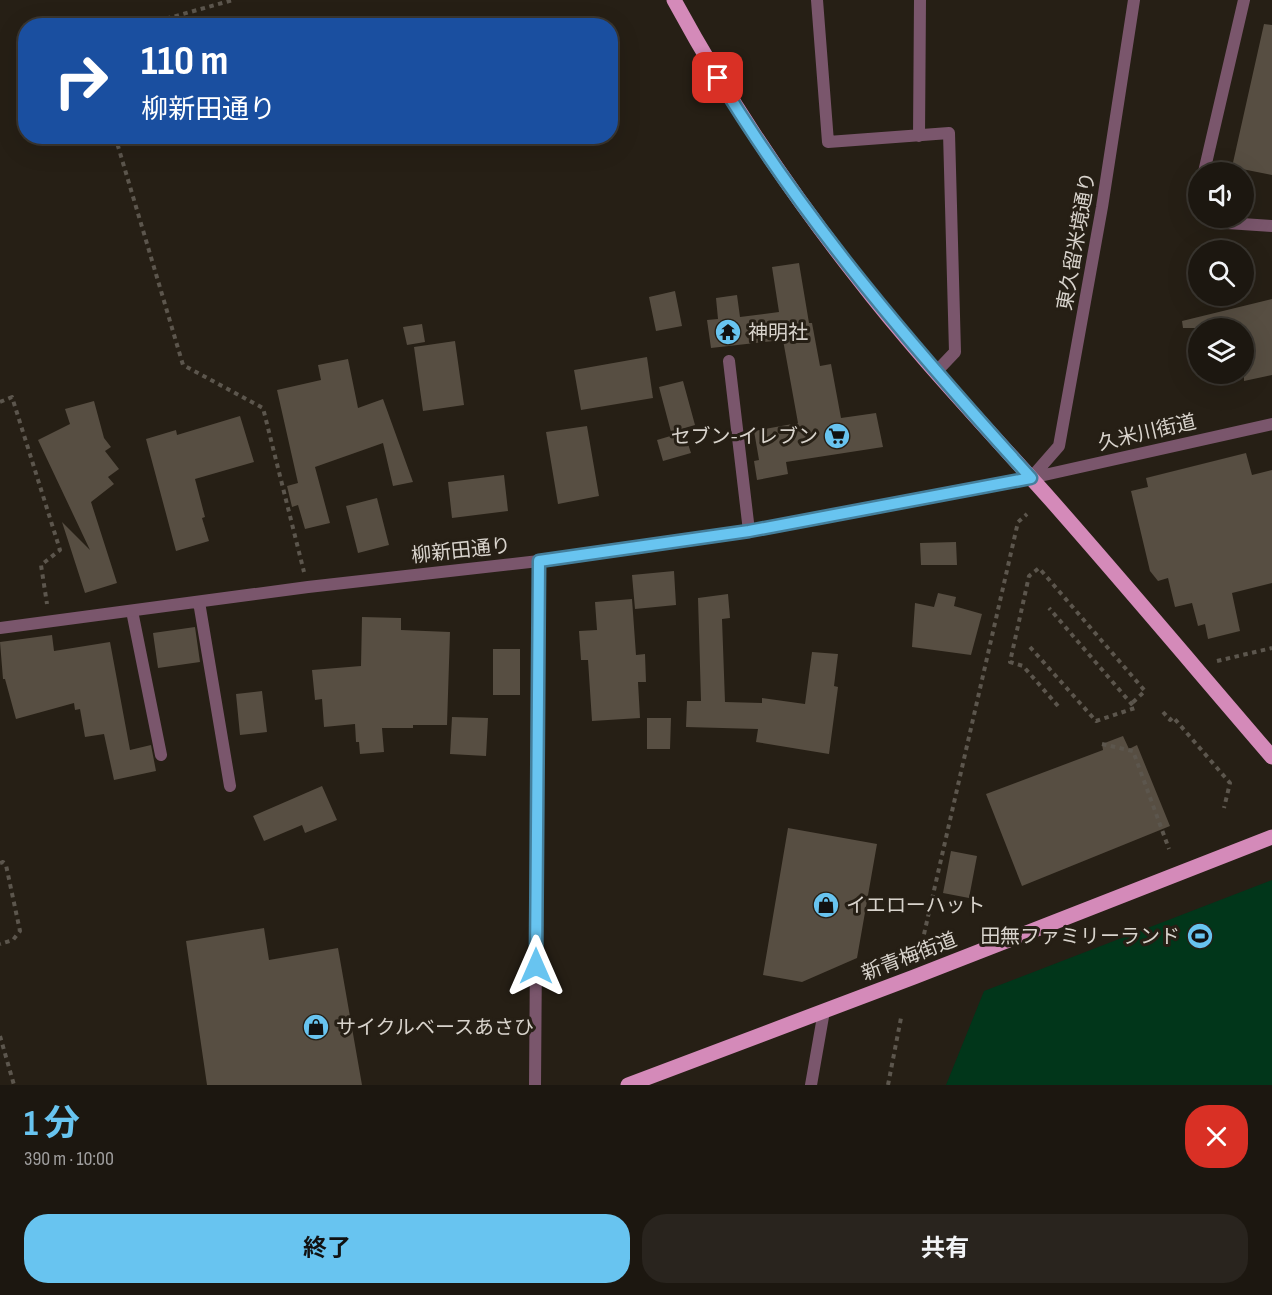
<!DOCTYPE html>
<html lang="ja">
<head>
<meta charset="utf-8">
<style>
	body { margin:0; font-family:"Sofia Sans Condensed","Noto Sans JP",sans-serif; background:#29241e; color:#f1f3f6; height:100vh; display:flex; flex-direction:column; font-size:22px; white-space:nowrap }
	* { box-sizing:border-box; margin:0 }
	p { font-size:20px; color:#a09f9f }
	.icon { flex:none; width:33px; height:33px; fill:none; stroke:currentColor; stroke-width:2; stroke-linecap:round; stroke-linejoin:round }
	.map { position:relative; height:1085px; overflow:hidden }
	.sheet { display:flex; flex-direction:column; background:#1c1710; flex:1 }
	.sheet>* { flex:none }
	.guide { position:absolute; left:18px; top:18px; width:600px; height:126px; border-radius:24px; box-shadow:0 6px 24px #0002,0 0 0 2px #3a3630; background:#1a4fa0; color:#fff; overflow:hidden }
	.buttons { position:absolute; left:1188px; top:162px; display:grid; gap:12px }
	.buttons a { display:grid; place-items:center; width:66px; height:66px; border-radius:50%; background:#1c1710; box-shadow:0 6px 24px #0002,0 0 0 2px #3a3630; font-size:30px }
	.pin { position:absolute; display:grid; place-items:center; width:51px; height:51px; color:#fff; margin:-26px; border-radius:12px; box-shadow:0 3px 9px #0006 }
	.me { position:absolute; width:66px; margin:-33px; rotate:0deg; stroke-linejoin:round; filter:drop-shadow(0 0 4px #0008) }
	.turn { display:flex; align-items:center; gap:21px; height:126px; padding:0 24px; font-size:27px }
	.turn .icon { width:78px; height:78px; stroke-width:2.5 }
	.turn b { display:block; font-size:42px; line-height:51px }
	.round { display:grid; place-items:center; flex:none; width:63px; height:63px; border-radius:24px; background:#29241e }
	.overview { display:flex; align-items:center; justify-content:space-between; height:102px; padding:0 24px }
	h1 { font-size:36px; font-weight:700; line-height:45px; color:#68c4f0 }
	.primary-button { display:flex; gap:12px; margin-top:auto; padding:12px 24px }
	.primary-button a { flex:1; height:69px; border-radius:24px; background:#68c4f0; color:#111; font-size:24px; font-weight:700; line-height:69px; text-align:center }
	.primary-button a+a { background:#29241e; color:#f1f3f6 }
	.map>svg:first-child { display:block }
</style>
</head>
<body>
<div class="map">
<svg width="1272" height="1085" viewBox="0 0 1272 1085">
	<rect width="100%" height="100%" fill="#261f15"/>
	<!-- park -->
	<path fill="#01361a" d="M 1272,880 L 1272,1085 L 946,1085 L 984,991 Z"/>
	<!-- building -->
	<path fill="#574e42" d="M 1264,24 L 1272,25 L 1272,175 L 1232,167 Z
		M 799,263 L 809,323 L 812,323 L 820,366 L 831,364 L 841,418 L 876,413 L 883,447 L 786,462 L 788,474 L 757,480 L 754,461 L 759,460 L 754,431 L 798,423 L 783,340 L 711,348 L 707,320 L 718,319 L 716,298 L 737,295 L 740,317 L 779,312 L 772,267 Z
		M 675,291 L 682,326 L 656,331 L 649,297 Z
		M 1272,299 L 1272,375 L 1244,381 L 1244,328 L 1183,328 L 1182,321 Z
		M 422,324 L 425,342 L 407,345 L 403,327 Z
		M 455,341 L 464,405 L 423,411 L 414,347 Z
		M 647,357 L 653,398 L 581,410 L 574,370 Z
		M 348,359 L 358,408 L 383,399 L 413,482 L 393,486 L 383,443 L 315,467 L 330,523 L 305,529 L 298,505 L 292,507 L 287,486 L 298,483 L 277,390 L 321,380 L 318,365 Z
		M 683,381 L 695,425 L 671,432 L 659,387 Z
		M 94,401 L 104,438 L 111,447 L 105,451 L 119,469 L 108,477 L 114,484 L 91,502 L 117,583 L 85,593 L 62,522 L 90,550 L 38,440 L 70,424 L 65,409 Z
		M 240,416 L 254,462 L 195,479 L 205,517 L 202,518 L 209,541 L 176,551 L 146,439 L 176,430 L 177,435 Z
		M 587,426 L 599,496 L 558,504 L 546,432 Z
		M 684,432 L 691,453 L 663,461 L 657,440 Z
		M 1246,453 L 1252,475 L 1272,470 L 1272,583 L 1232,593 L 1240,631 L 1208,639 L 1205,624 L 1198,626 L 1192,603 L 1175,607 L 1168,578 L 1158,581 L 1150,571 L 1131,491 L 1148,487 L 1146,478 Z
		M 504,475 L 508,511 L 452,518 L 448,482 Z
		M 377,498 L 389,545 L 358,553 L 346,506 Z
		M 956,542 L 957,565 L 921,565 L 920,543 Z
		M 674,571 L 676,605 L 635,609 L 632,575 Z
		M 938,593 L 956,597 L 954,606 L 982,614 L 971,655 L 912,647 L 915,603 L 934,607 Z
		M 728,594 L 730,618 L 722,619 L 725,702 L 762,703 L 762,698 L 805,704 L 812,652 L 838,654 L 834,686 L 838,687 L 829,754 L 756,742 L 758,729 L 686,727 L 687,701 L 701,701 L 698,598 Z
		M 632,599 L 636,655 L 645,654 L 646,682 L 638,682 L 640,718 L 592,721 L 588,660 L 581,660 L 579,631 L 597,630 L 595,602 Z
		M 362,617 L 401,618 L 401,630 L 450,632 L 447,725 L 413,725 L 413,728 L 382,728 L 384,752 L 360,754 L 359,742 L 356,742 L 355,724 L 324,727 L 322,699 L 315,700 L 312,670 L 361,666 Z
		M 195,627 L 200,662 L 158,668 L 153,633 Z
		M 52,635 L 54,651 L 110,642 L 130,750 L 151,745 L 156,771 L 114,780 L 104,734 L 85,737 L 80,709 L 75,710 L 74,703 L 16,719 L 5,679 L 3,679 L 0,642 Z
		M 493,649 L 520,649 L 520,695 L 493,695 Z
		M 262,691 L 267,732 L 240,735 L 236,694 Z
		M 452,717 L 488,718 L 486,756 L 450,754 Z
		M 647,718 L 671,718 L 670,749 L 647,749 Z
		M 1123,736 L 1129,749 L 1137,745 L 1170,826 L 1022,886 L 986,794 L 1103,750 L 1102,744 Z
		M 322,786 L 337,820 L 305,833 L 302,825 L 264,841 L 253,816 Z
		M 788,828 L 877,844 L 857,958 L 802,982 L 763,975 Z
		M 951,851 L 977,856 L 969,898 L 943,893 Z
		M 264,928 L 269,960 L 338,948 L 362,1085 L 207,1085 L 186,941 Z"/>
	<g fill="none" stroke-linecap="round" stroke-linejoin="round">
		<!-- path -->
		<path stroke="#5c564d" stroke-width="4" stroke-dasharray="4.5 4.5" stroke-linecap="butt" d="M 140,26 L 233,0
			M 115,136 L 183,365 L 263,408 L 304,572
			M 0,402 L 12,397 L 60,550 L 41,565 L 47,604
			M 1030,647 L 1096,721 L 1135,708 L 1049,608
			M 1217,661 L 1272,648
			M 1058,706 L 1023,666 L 1010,662 L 1029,576 L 1039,568 L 1145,691 L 1131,704
			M 1163,712 L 1170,720 L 1173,717 L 1230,783 L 1224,808
			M 1102,744 L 1133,751 L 1169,849
			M 0,863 L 3,862 L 6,865 L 20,931 L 13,940 L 0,944
			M 922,943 L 1018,522 L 1027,514
			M 0,1036 L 14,1085
			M 888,1085 L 901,1018"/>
		<!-- service -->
		<path stroke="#7a566c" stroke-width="12" d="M 1204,172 L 1244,0
			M 1198,194 L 1198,196
			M 1205,218 L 1212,222 L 1272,226
			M 729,361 L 749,531
			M 132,611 L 161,755"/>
		<!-- minor -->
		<path stroke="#7a566c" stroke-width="12" d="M 817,0 L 828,142 L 949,133 L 955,352 L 936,372
			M 919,136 L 920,0
			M 199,602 L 230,786
			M 0,628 L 308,587 L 539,561 L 749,531 L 1031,478
			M 535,1085 L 539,561
			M 811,1085 L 824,1011"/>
		<!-- tertiary -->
		<path stroke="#7a566c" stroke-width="12" d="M 1031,478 L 1059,446 L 1102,207 L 1134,0
			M 1031,478 L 1272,424"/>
		<!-- primary -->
		<path stroke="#d48ab9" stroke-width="15" d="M 674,0 C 726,96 788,189 856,276 C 916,354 984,425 1050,499 C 1125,584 1198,671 1272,757
			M 628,1085 L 914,977 L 1272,837"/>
	</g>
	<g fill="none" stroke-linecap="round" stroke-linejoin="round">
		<!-- route casing -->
		<g stroke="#447f9c" stroke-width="15">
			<path id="route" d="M 536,966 L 539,561 L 749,531 L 1031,478 C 917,352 806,224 718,78"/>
		</g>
		<!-- route -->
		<use href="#route" stroke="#68c4f0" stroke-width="10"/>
	</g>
	<!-- icons -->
	<defs>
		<g id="temple-disc" transform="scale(1.35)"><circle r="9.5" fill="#68c4f0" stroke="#261f15"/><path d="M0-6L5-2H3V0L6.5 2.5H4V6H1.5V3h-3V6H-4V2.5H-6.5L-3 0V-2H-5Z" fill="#111"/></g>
		<g id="supermarket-disc" transform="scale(1.35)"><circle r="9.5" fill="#68c4f0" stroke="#261f15"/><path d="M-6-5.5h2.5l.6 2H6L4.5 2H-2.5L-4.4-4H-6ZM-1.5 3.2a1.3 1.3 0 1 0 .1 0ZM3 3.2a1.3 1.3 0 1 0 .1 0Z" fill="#111"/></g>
		<g id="shop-disc" transform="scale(1.35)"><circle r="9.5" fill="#68c4f0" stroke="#261f15"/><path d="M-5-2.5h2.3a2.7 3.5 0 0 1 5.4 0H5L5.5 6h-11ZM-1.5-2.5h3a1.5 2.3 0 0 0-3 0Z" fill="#111"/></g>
		<g id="stadium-disc" transform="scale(1.35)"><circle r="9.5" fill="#68c4f0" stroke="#261f15"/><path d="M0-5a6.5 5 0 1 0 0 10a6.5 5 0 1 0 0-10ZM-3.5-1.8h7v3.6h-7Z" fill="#111"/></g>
	</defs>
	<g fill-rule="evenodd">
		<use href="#temple-disc" x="728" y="332"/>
		<use href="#supermarket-disc" x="837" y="436"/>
		<use href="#shop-disc" x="826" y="905"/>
		<use href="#stadium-disc" x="1200" y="936"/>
		<use href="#shop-disc" x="316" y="1027"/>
	</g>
	<g text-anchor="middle" stroke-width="6" stroke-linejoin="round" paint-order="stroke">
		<!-- street labels -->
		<g font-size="20" fill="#d8d3cc" stroke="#261f15">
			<text transform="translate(1076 241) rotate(-80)" y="7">東久留米境通り</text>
			<text transform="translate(1147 432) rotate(-13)" y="7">久米川街道</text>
			<text transform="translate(461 550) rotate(-6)" y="7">柳新田通り</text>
			<text transform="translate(909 956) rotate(-21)" y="7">新青梅街道</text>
		</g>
		<!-- poi labels -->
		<g font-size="20" fill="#d8d3cc" stroke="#261f15" text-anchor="start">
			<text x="748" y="339">神明社</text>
			<text x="818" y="443" text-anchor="end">セブン-イレブン</text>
			<text x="846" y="912">イエローハット</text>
			<text x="1180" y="943" text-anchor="end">田無ファミリーランド</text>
			<text x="336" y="1034">サイクルベースあさひ</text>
		</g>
	</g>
</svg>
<div class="buttons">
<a><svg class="icon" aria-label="sound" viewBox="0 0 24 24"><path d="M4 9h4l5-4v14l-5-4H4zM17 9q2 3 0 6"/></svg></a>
<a><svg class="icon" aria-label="search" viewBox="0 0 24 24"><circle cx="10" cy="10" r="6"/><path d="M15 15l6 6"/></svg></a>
<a><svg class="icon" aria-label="layers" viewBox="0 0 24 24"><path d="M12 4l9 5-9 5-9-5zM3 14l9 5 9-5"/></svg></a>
</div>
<div class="pin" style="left:718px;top:78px;background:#d93025"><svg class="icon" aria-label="arrive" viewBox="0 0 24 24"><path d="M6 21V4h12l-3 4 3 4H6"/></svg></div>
<svg class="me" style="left:536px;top:966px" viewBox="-20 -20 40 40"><path d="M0-17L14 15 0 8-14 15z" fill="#68c4f0" stroke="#fff" stroke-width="4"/></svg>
<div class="guide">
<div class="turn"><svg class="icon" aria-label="right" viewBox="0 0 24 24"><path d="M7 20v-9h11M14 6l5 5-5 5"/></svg><div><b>110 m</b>柳新田通り</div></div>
</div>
</div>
<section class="sheet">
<div class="overview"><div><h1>1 分</h1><p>390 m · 10:00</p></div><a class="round" style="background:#d93025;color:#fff"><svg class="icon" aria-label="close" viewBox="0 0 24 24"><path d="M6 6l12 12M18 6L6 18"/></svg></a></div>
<div class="primary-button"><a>終了</a><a>共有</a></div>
</section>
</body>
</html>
